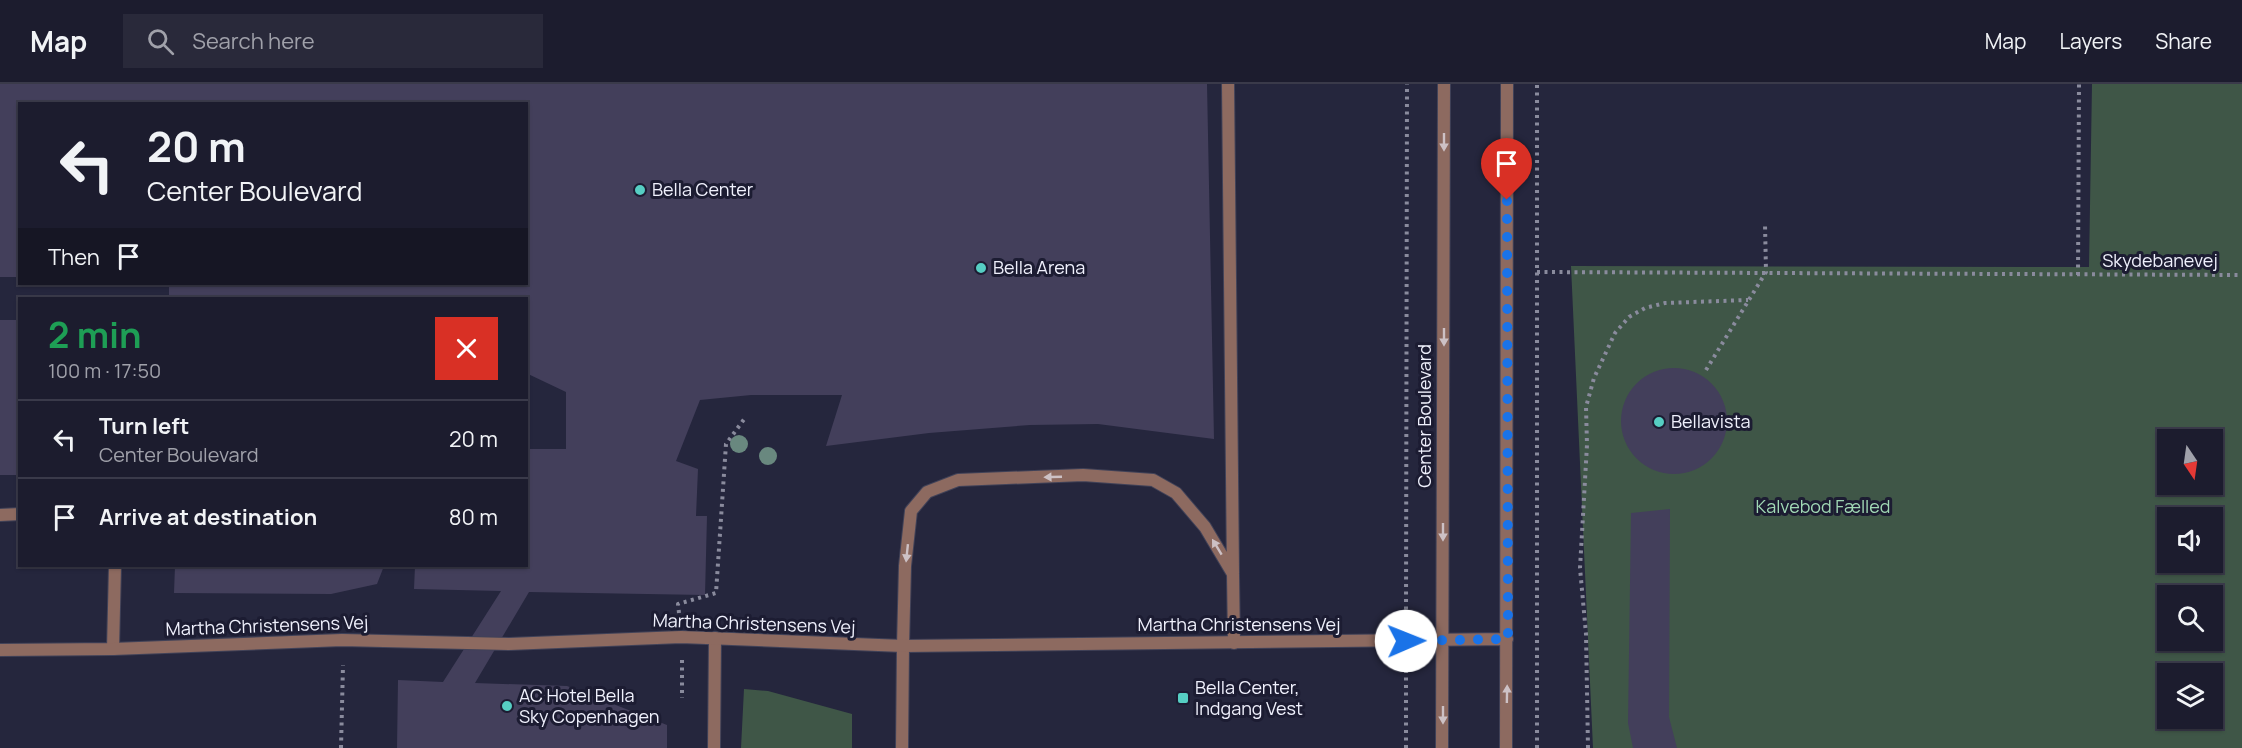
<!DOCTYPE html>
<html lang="en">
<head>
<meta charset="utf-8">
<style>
	body { margin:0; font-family:Manrope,sans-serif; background:#29293a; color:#f1f3f6; height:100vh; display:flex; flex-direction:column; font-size:22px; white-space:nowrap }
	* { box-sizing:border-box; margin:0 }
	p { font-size:20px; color:#a0a1aa }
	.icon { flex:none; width:33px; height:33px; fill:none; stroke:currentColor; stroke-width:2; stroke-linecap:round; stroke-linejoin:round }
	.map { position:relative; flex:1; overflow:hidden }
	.panel { position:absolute; left:18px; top:213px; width:510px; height:270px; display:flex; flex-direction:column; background:#1c1c2e; border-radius:0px; box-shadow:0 2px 4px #0004,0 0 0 2px #3a3a4a }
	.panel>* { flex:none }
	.guide { position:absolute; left:18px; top:18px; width:510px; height:183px; border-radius:0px; box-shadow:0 2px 4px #0004,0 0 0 2px #3a3a4a; background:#1c1c2e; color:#f1f3f6; overflow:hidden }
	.needle { width:39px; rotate:167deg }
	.tools { position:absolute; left:2157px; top:345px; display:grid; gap:12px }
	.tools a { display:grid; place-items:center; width:66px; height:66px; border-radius:0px; background:#1c1c2e; box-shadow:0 2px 4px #0004,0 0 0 2px #3a3a4a; font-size:30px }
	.pin { position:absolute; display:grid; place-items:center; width:51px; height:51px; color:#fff; margin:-62px -26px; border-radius:50% 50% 50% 0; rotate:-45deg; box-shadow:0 0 6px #0007 }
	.pin .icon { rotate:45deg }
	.me { position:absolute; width:66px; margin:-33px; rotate:89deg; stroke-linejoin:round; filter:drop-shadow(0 0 4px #0008) }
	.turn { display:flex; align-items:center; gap:21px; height:126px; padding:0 30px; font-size:27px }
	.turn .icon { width:78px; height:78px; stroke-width:2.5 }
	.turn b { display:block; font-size:42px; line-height:51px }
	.then { display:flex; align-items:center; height:57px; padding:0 30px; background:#0003; gap:12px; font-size:22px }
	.round { display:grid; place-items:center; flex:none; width:63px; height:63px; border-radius:0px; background:#29293a }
	.headline { display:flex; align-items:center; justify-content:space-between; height:102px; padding:0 30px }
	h1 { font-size:36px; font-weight:700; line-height:45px; color:#1e9e55 }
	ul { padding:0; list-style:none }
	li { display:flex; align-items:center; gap:18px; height:78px; padding:0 30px; border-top:2px solid #3a3a4a }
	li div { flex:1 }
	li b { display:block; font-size:22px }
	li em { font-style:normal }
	header { display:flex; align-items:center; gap:36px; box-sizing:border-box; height:84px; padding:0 30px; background:#1c1c2e; border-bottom:2px solid #3a3a4a }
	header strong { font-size:28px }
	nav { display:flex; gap:33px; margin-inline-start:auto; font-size:21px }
	.search { width:420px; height:54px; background:#29293a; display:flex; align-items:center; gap:15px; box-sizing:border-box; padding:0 21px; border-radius:0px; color:#a0a1aa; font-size:22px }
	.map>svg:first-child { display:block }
</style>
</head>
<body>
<header>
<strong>Map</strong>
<div class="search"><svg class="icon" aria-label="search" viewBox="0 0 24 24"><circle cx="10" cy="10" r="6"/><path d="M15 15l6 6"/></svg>Search here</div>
<nav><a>Map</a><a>Layers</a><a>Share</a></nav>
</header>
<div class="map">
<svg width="2242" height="664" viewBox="0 0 2242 664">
	<rect width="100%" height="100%" fill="#25263d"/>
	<!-- green -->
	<path fill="#3f5647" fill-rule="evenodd" d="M 2092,0 L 2242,0 L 2242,664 L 1593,664 L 1571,182 L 2089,183 ZM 2168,356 L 2212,356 L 2212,400 L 2168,400 ZM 2168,434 L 2212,434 L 2212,478 L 2168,478 ZM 2168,512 L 2212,512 L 2212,556 L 2168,556 ZM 2168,590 L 2212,590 L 2212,634 L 2168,634 Z
		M 744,605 L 768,607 L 852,630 L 852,664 L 741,664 Z"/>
	<!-- building -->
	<path fill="#433f5b" d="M 0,0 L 1207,0 L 1214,355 L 1098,340 L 1030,341 L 929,349 L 826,362 L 842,311 L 751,311 L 700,316 L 676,377 L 698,385 L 696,432 L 707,432 L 705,511 L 529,508 L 475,599 L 567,602 L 667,641 L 667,664 L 397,664 L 398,596 L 443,598 L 501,507 L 414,505 L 415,482 L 526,482 L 526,365 L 566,365 L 566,308 L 526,289 L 526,214 L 169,214 L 169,200 L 526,200 L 526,20 L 20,20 L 20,193 L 0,193 Z
		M 0,236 L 20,236 L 20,391 L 0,391 Z
		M1621 337a53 53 0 1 1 106 0a53 53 0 1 1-106 0Z
		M 1670,425 L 1669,633 L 1677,664 L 1633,664 L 1628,639 L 1631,429 Z
		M 175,482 L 384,482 L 377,500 L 331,510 L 174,509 Z"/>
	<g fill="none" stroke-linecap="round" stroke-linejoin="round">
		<!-- service casing -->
		<g stroke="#414258" stroke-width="14">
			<path id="service" d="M 1228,0 L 1233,489
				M 0,431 L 20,430
				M 903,562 L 905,482 L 911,427 L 927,408 L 958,396 L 1083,391 L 1153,396 L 1176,409 L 1205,443 L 1233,490 L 1234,559
				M 113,565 L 115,482
				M 714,664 L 715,554"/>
		</g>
		<!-- minor casing -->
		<g stroke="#414258" stroke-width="14">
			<path id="minor" d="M 902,664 L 903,562"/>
		</g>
		<!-- tertiary casing -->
		<g stroke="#414258" stroke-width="14">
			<path id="tertiary" d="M 0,566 L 113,565 L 342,556 L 509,560 L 681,553 L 903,562 L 1507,555
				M 1442,664 L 1444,0
				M 1506,664 L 1507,0"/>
		</g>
		<!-- path -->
		<path stroke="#8a8b9d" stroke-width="4" stroke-dasharray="3 4.5" stroke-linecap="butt" d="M 1537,188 L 2242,191
			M 2078,191 L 2079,0
			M 1706,286 L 1766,188 L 1765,140
			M 679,529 L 678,520 L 716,509 L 726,360 L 745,334
			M 1406,533 L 1407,0
			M 682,576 L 682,614
			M 341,664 L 343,581
			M 1406,664 L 1406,580
			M 1537,664 L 1537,0
			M 1588,664 L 1586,550 L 1580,484 L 1587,361 L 1586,323 L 1594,294 L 1615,249 L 1629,233 L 1645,224 L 1665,219 L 1748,216"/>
		<!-- service -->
		<use href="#service" stroke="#8d6a60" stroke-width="12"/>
		<!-- minor -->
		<use href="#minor" stroke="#8d6a60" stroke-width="12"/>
		<!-- tertiary -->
		<use href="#tertiary" stroke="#8d6a60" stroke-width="12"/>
	</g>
	<!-- trees -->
	<g fill="#69887f">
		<circle cx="739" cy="360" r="9"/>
		<circle cx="768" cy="372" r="9"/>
	</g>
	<!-- one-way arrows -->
	<defs><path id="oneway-solid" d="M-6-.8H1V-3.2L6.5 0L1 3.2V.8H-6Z" transform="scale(1.5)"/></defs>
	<g fill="#cdc1c5">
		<use href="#oneway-solid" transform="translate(1444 58) rotate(90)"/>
		<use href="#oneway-solid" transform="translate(1444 253) rotate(90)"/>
		<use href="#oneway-solid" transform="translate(1053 393) rotate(178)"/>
		<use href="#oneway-solid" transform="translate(1443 448) rotate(90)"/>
		<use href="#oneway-solid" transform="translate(1217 463) rotate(-121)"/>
		<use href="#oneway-solid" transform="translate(907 469) rotate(96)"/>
		<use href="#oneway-solid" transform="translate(1507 610) rotate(-89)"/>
		<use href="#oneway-solid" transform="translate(1443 631) rotate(90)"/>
	</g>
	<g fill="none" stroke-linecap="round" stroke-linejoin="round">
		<!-- route -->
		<path stroke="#1a73e8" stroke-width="10" stroke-dasharray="0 18" d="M 1406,557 L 1508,555 L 1507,116"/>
	</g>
	<!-- markers -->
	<g fill="#56cec3" stroke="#1c1c32" stroke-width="2">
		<circle cx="640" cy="106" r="6"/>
		<circle cx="981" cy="184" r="6"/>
		<circle cx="1659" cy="338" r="6"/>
		<rect x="1177" y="608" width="12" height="12" rx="3"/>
		<circle cx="507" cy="622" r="6"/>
	</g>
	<g text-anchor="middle" stroke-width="6" stroke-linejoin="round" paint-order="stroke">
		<!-- poi labels -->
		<g font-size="18" fill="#eff0fc" stroke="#1c1c32" text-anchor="start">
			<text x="652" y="112">Bella Center</text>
			<text x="993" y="190">Bella Arena</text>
			<text x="1671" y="344">Bellavista</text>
			<text x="1195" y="610">Bella Center,<tspan x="1195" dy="21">Indgang Vest</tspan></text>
			<text x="519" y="618">AC Hotel Bella<tspan x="519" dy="21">Sky Copenhagen</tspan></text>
		</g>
		<!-- street labels -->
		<g font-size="18" fill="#eff0fc" stroke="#1c1c32">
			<text x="2160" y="183">Skydebanevej</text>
			<text transform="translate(1425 332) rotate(-90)" y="6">Center Boulevard</text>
			<text transform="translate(754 540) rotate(2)" y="6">Martha Christensens Vej</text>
			<text x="1239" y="547">Martha Christensens Vej</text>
			<text transform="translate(267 542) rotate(-2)" y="6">Martha Christensens Vej</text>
		</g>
		<!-- park labels -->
		<g font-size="18" fill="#a1d9b5" stroke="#1c1c32">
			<text x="1823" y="429">Kalvebod Fælled</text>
		</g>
	</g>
</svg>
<div class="tools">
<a><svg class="needle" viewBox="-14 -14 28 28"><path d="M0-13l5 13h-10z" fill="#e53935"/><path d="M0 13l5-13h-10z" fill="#a0a1aa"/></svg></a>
<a><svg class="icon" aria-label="sound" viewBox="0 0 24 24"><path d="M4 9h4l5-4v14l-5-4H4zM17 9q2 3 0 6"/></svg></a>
<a><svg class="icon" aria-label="search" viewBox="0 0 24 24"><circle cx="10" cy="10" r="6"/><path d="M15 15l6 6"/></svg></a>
<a><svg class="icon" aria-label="layers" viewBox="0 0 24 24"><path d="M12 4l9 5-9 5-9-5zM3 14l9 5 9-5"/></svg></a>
</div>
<div class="pin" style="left:1507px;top:116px;background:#d93025"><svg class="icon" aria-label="arrive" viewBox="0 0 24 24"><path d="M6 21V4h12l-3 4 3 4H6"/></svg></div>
<svg class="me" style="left:1406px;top:557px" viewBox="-20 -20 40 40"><circle r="19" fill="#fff"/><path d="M0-13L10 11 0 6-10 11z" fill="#1a73e8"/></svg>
<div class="guide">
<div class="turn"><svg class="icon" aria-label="left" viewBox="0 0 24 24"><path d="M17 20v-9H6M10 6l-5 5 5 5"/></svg><div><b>20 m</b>Center Boulevard</div></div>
<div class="then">Then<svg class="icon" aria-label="arrive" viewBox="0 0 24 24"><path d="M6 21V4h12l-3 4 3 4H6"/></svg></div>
</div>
<section class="panel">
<div class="headline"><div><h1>2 min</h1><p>100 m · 17:50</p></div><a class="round" style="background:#d93025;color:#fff"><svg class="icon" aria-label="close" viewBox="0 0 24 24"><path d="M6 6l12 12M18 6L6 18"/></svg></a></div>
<ul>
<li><svg class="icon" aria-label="left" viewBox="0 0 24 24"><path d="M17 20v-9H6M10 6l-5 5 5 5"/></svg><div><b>Turn left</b><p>Center Boulevard</p></div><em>20 m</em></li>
<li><svg class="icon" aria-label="arrive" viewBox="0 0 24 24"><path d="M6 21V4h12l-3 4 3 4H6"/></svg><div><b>Arrive at destination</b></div><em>80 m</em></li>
</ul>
</section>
</div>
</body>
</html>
